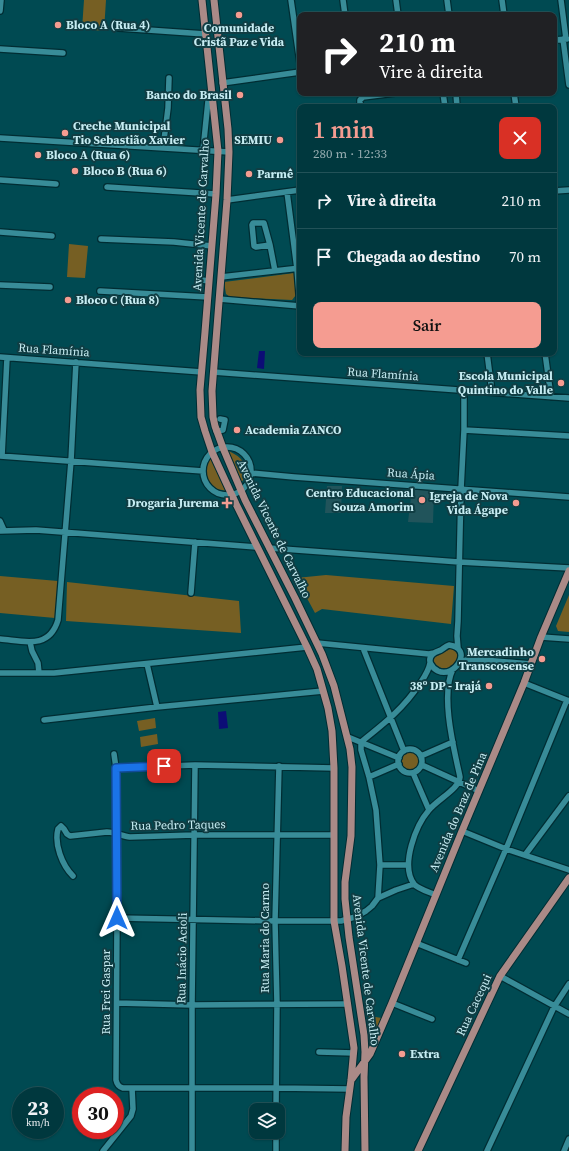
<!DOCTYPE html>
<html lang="pt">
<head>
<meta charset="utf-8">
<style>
	body { margin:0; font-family:"Source Serif 4",serif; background:#0a3f45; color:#f1f3f6; height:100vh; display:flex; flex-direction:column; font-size:15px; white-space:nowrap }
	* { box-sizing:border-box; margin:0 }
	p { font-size:13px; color:#95acb0 }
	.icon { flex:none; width:22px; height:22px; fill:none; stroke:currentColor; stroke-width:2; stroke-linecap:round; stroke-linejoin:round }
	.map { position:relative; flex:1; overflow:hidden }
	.details { position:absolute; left:297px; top:104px; width:260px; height:252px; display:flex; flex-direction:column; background:#00383e; border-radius:8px; box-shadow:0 1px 3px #0004,0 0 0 1px #225258 }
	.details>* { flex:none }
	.hud { position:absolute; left:297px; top:12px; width:260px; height:84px; border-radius:8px; box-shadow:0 1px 3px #0004,0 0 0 1px #225258; background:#202124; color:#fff; overflow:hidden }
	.tools { position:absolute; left:249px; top:1103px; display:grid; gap:8px }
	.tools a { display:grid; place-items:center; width:36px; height:36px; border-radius:8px; background:#00383e; box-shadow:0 1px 3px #0004,0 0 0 1px #225258; font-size:20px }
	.speed { position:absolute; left:12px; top:1087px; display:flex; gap:8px; font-size:20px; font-weight:700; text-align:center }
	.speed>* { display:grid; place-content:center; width:52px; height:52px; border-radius:50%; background:#00383e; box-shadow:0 1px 3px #0004,0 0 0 1px #225258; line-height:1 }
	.speed small { font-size:10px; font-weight:400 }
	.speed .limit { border:6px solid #d22; background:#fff; color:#111 }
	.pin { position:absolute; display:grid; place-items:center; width:34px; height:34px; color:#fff; margin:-17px; border-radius:8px; box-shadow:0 2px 6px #0006 }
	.me { position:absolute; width:44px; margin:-22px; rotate:0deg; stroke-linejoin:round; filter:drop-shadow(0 0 3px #0008) }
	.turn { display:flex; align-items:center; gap:14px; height:84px; padding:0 16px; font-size:18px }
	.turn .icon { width:52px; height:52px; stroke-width:2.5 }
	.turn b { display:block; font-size:28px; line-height:34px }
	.round { display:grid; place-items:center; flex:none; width:42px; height:42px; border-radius:8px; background:#0a3f45 }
	.summary { display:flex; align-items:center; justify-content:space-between; height:68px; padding:0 16px }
	h1 { font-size:24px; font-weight:600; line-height:30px; color:#f59c91 }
	.primary-button { display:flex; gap:8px; margin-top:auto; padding:8px 16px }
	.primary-button a { flex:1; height:46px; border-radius:8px; background:#f59c91; color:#111; font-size:16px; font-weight:600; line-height:46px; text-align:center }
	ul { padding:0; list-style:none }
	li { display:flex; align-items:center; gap:12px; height:56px; padding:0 16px; border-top:1px solid #225258 }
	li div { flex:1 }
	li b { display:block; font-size:15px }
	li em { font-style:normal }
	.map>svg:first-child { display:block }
</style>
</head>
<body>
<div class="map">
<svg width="569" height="1151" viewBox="0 0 569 1151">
	<rect width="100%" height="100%" fill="#004a52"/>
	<!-- built -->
	<path fill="#21545b" d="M 327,486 L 342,486 L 341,513 L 325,513 Z
		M 412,489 L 434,491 L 433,523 L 408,522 Z"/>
	<!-- green -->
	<path fill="#765f23" d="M 84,0 L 106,0 L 104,31 L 82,29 Z
		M 69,244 L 88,246 L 85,278 L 67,277 Z
		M 294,273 L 296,295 L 292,300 L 230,297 L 226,294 L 224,282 Z
		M 226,450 C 244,457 252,468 240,485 Z
		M 212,456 L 227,491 L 217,489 L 209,482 L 206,474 L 207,463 Z
		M 326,575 L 454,586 L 451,624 L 322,609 L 315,613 L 296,578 Z
		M 0,576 L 58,581 L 55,618 L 0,613 Z
		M 67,582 L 239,601 L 241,633 L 66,621 Z
		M 569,595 L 569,632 L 558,631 L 556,626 Z
		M 450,649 C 468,651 448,681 434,662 L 434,659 L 435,657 Z
		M 155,718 L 156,728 L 139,731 L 137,721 Z
		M 157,734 L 158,744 L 141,747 L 140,737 Z
		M401 761a9 9 0 1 1 18 0a9 9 0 1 1-18 0Z
		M 369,1016 L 382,1018 L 374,1040 L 371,1039 L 368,1018 Z"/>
	<!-- water -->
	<path fill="#0c0d76" d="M 259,351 L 265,351 L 264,369 L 257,368 Z
		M 226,711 L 228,728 L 219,729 L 218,712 Z"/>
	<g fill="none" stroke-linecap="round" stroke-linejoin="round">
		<!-- minor casing -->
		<g stroke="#002d33" stroke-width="8">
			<path id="minor" d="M 291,0 L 300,63
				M 343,0 L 345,15
				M 396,0 L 398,15
				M 447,0 L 449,15
				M 502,0 L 504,15
				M 561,0 L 566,39
				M 0,11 L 1,0
				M 119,28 L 205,34
				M 563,39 L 569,85
				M 554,40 L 567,39
				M 0,49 L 63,53
				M 222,83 L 300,72
				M 443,93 L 445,107
				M 456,93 L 457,107
				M 514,93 L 516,107
				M 360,107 L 360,100 L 363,97 L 395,93
				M 0,138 L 229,152
				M 163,148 L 168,108 L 169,78
				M 203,150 L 208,101 L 211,91
				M 0,180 L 56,184
				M 107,187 L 216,194
				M 554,191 L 569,190
				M 287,192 L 297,269 L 300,306
				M 227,200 L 300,190
				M 0,232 L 52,236
				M 101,239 L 174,242 L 212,246
				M 270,245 L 264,223 L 253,223 L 252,225 L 254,246 L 256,247 L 270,245 L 275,271
				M 221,277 L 300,268
				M 202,280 L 209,281
				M 0,285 L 50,287
				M 100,291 L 208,297
				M 219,299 L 300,306
				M 487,353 L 492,392
				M 545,353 L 551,397
				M 0,357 L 202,372
				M 213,372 L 569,398
				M 464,430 L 569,436
				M 216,431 L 223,430 L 225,420 L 220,419
				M203 471a24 24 0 1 1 48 0a24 24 0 1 1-48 0Z
				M 0,456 L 203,471
				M 2,456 L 7,358
				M 250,473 L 294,477 L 569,497
				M 0,521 L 4,530
				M 0,531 L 36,530 L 257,547
				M 269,548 L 459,562 L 569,568
				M 191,593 L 195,542
				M 541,637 L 569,639
				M 0,639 C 24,641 49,650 58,620 L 71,461 L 76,362
				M 30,642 L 32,651 L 38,663 L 39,673
				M 317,643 L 429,654 L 434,653
				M 449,645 C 474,648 455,679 438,671 C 432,668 426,660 433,654 C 435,652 439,651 441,650 C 444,648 446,646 449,645 Z
				M 363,648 L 404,751
				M 458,648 L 457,636 L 458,621 L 461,489 L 464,430 L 464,391
				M 459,663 L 466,660 L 472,659 L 531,664
				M 147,664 L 157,707
				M 0,673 L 54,673 L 307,647
				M 524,683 L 569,701
				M 44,720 L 157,707 L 323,691
				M 348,737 L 399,758
				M 361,742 L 361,750 L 369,777 L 376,810 L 380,865 L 378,898
				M 361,742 C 385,723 404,708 421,682 C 425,676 429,670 430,663
				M398 761a12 12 0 1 1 24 0a12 12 0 1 1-24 0Z
				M 114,754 L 116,768 L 117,918 L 116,1080 C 117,1085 119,1087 123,1088 L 276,1088 L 350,1089
				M 421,756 L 453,742
				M 422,765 L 479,791
				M 116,768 L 195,765 L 334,768
				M 413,773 L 429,810
				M 369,777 L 399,764
				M 462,831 L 506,849 L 569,870
				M 525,855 L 569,796
				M 380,865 L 408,865
				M 73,876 C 62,865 54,844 58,829 L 61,826 L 64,829 L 67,834 L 70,836 L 107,832 C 115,832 122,836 130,837 L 194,835 L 333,835
				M 436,895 C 429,892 418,889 414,884 C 400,865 416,825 429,810 C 438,799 459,789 460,777 C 454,749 440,695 453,669
				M 117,918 L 275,921 L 341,921 L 355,917 L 366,911 L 372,906 L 378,898 L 396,890 L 414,884
				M 416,943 L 466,963
				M 458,960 L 506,849 L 567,700
				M 500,976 L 569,1014
				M 117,1003 L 192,1005 L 348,1004
				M 392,1003 L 432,1019
				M 319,1052 L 354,1053
				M 276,1110 L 277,1004 L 275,921 L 279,766
				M 103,1151 L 131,1116 L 133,1109 L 132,1088
				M 192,1151 L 192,1005 L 195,765
				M 276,1151 L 276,1132
				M 487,1151 L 554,1007 L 569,984
				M 564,1151 L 569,1139"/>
		</g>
		<!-- major casing -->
		<g stroke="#002d33" stroke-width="9">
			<path id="major" d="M 202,0 L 218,151 L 216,194 L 205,332 L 200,390 L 201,417 L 205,431 L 212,452 L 236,504 L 307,647 L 317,669 L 328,708 L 332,731 L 334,768 L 334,921 L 342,966 L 354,1048 L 351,1080 L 346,1117 L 345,1151
				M 214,0 L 228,129 L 229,152 L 227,200 L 212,391 L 213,417 L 215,426 L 223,448 L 245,500 L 295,598 L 322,654 L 334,686 L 350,749 L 352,767 L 351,836 L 345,882 L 345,899 L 349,937 L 364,1035 L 365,1052 L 364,1077 L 365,1151
				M 352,1079 L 370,1054 L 392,1003 L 462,831 L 524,683 L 541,637 L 569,571
				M 418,1151 L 500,976 L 569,878"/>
		</g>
		<!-- minor -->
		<use href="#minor" stroke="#388c98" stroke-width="5.5"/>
		<!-- major -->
		<use href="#major" stroke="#aa8a87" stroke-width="7"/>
	</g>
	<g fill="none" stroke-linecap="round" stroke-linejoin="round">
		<!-- route casing -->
		<g stroke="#114b97" stroke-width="10">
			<path id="route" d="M 117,918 L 116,768 L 164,766"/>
		</g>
		<!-- route -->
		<use href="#route" stroke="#1a73e8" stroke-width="7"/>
	</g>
	<!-- markers -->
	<g fill="#f59c91" stroke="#103d43" stroke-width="1.5">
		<circle cx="239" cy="15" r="4"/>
		<circle cx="58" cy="25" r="4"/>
		<circle cx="240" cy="95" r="4"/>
		<circle cx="65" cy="133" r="4"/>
		<circle cx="280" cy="140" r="4"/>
		<circle cx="38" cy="155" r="4"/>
		<circle cx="75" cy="171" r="4"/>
		<circle cx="249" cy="174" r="4"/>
		<circle cx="68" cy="300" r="4"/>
		<circle cx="561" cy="383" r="4"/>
		<circle cx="237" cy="430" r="4"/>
		<circle cx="422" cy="500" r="4"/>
		<path d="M225 497h4v4h4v4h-4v4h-4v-4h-4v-4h4z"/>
		<circle cx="516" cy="503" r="4"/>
		<circle cx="542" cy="659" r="4"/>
		<circle cx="489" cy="686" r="4"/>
		<circle cx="402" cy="1054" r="4"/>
	</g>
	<g text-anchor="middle" stroke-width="4" stroke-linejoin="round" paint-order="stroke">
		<!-- poi labels -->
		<g font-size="12" font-weight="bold" fill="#c7edf3" stroke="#103d43" text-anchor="start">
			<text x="66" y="29">Bloco A (Rua 4)</text>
			<text x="239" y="32" text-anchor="middle">Comunidade<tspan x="239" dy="14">Cristã Paz e Vida</tspan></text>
			<text x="232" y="99" text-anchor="end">Banco do Brasil</text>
			<text x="73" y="130">Creche Municipal<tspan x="73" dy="14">Tio Sebastião Xavier</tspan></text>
			<text x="272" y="144" text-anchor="end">SEMIU</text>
			<text x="46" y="159">Bloco A (Rua 6)</text>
			<text x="83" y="175">Bloco B (Rua 6)</text>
			<text x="257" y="178">Parmê</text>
			<text x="76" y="304">Bloco C (Rua 8)</text>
			<text x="553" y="380" text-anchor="end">Escola Municipal<tspan x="553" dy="14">Quintino do Valle</tspan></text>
			<text x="245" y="434">Academia ZANCO</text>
			<text x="414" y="497" text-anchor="end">Centro Educacional<tspan x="414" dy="14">Souza Amorim</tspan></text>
			<text x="508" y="500" text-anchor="end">Igreja de Nova<tspan x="508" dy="14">Vida Ágape</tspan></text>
			<text x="219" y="507" text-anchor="end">Drogaria Jurema</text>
			<text x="534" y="656" text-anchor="end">Mercadinho<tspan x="534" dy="14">Transcosense</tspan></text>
			<text x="481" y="690" text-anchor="end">38º DP - Irajá</text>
			<text x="410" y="1058">Extra</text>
		</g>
		<!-- street labels -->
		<g font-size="12" fill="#c7edf3" stroke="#103d43">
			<text transform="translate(201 215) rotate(-87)" y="4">Avenida Vicente de Carvalho</text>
			<text transform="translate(54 350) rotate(4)" y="4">Rua Flamínia</text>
			<text transform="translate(383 374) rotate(4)" y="4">Rua Flamínia</text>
			<text transform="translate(411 474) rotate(4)" y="4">Rua Ápia</text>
			<text transform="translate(274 529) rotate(64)" y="4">Avenida Vicente de Carvalho</text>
			<text transform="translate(458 812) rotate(-67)" y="4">Avenida do Braz de Pina</text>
			<text transform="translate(178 825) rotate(-1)" y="4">Rua Pedro Taques</text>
			<text transform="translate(265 938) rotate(-90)" y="4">Rua Maria do Carmo</text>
			<text transform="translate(182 958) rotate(-89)" y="4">Rua Inácio Acioli</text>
			<text transform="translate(366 970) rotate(83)" y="4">Avenida Vicente de Carvalho</text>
			<text transform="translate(106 992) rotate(-90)" y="4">Rua Frei Gaspar</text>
			<text transform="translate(474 1005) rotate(-65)" y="4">Rua Cacequi</text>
		</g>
	</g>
</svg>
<div class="tools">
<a><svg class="icon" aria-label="layers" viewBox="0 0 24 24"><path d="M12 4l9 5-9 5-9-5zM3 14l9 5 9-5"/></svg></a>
</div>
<div class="speed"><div>23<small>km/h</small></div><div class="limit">30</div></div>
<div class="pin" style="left:164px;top:766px;background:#d93025"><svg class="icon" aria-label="arrive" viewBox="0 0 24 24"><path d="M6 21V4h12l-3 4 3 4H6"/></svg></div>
<svg class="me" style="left:117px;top:918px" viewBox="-20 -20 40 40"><path d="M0-17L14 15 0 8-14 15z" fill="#1a73e8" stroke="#fff" stroke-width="4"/></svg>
<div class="hud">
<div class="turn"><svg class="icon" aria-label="right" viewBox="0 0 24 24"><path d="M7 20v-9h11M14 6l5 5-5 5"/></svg><div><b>210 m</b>Vire à direita</div></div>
</div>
<section class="details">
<div class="summary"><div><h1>1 min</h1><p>280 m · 12:33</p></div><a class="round" style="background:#d93025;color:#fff"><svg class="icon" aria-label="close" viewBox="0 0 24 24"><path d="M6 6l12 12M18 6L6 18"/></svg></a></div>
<ul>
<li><svg class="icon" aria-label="right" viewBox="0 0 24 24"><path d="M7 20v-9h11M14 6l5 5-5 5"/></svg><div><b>Vire à direita</b></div><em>210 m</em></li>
<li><svg class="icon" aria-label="arrive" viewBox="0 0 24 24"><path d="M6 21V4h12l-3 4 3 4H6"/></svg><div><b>Chegada ao destino</b></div><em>70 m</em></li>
</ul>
<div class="primary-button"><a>Sair</a></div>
</section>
</div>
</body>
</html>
